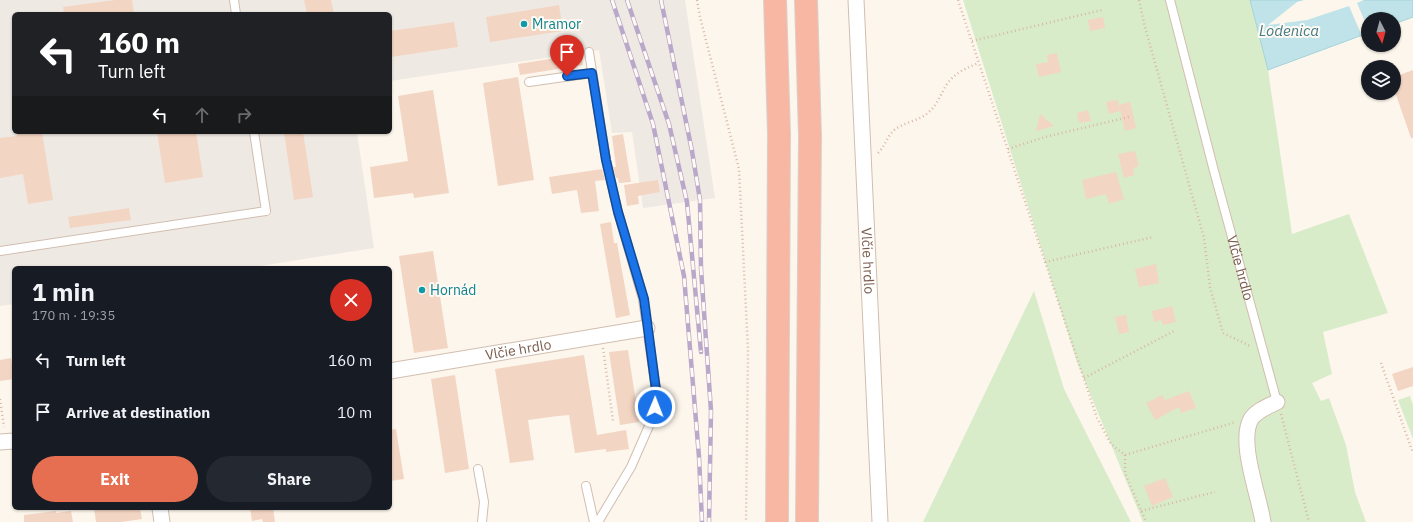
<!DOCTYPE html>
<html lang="en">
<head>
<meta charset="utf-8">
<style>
	body { margin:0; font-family:"IBM Plex Sans",sans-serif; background:#242831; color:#f1f3f6; height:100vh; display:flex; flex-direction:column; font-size:15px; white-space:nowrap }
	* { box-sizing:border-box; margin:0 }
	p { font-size:13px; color:#9ea1a6 }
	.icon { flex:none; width:22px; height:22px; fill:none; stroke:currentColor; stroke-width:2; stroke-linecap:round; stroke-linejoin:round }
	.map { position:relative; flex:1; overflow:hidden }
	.drawer { position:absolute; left:12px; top:266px; width:380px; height:244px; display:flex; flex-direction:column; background:#171b24; border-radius:6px; box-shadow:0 1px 3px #0004 }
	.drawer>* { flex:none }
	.guide { position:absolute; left:12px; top:12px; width:380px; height:122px; border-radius:6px; box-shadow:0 1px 3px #0004; background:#202124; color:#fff; overflow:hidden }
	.needle { width:26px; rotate:174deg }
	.controls { position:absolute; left:1361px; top:12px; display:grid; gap:8px }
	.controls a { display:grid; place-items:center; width:40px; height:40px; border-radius:50%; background:#171b24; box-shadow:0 1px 3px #0004; font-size:20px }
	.pin { position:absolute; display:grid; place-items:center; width:34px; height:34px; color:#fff; margin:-41px -17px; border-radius:50% 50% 50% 0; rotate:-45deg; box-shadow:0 0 4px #0007 }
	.pin .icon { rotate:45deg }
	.me { position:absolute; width:44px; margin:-22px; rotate:1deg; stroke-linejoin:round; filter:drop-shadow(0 0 3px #0008) }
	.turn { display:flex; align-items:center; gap:14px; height:84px; padding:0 20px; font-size:18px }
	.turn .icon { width:52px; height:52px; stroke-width:2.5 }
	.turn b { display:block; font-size:28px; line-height:34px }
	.lanes { display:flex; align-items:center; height:38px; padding:0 20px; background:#0003; justify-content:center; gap:20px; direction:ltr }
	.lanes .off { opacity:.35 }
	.round { display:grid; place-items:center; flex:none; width:42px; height:42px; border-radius:21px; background:#242831 }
	.head { display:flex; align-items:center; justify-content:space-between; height:68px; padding:0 20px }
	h1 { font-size:24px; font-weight:700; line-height:30px }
	.button { display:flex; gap:8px; margin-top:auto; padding:8px 20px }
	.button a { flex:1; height:46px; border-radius:24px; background:#e76f51; color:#fff; font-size:16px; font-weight:700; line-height:46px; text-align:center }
	.button a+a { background:#242831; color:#f1f3f6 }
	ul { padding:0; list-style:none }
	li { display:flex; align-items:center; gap:12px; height:52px; padding:0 20px }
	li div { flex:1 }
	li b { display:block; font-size:15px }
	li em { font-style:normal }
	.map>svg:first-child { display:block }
</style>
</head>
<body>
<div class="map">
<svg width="1413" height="522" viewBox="0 0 1413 522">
	<rect width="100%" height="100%" fill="#fdf6ec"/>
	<!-- industrial -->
	<path fill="#efe9e4" d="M 0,0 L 685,0 L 715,198 L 643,208 L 632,132 L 612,133 L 599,50 L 390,81 L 390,14 L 14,14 L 14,132 L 357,132 L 374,248 L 247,268 L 14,268 L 14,304 L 0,306 Z"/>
	<!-- green -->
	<path fill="#d8ecc9" d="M 963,0 L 1250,0 L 1268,70 L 1292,234 L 1349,214 L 1388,313 L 1323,332 L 1332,374 L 1312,383 L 1321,401 L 1329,398 L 1346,445 L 1355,492 L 1366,522 L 1143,522 L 1077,362 Z
		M 1034,291 L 1064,389 L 1131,522 L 923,522 Z
		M 1410,396 L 1413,405 L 1413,439 L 1398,400 Z"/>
	<!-- water -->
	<path fill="#bfe3e8" stroke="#a5d3da" d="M 1250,0 L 1413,0 L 1413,17 L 1394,24 L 1394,19 L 1368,19 L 1368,33 L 1268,70 Z"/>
	<!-- pier -->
	<path fill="#fdf6ec" d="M 1304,0 L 1364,0 L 1357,3 L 1368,29 L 1368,33 L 1362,36 L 1349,6 L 1307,20 L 1268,25 L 1297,2 Z"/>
	<!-- building -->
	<path fill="#f3d5c3" d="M 115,0 L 132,0 L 134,14 L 64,14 L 63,7 Z
		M 304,0 L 331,0 L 334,14 L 307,14 Z
		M 559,5 L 563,31 L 490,42 L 486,17 Z
		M 1103,17 L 1105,28 L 1090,31 L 1088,20 Z
		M 454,22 L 458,47 L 391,57 L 390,31 Z
		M 1057,53 L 1061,72 L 1039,77 L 1036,64 L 1048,62 L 1047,55 Z
		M 581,54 L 583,65 L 520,75 L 518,64 Z
		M 1413,70 L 1413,138 L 1411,138 L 1394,89 L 1394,77 Z
		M 518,77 L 534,180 L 498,186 L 483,83 Z
		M 433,90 L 449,193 L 414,198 L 413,193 L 374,198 L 370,167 L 408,161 L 398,96 Z
		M 1118,100 L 1120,111 L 1109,114 L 1106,102 Z
		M 1130,102 L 1136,128 L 1125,131 L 1119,105 Z
		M 1088,110 L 1091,121 L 1079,123 L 1077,113 Z
		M 1040,114 L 1054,126 L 1036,131 Z
		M 17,132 L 42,132 L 53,200 L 28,204 L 23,174 L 0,178 L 0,138 L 17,136 Z
		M 157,132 L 196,132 L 203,177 L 165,183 Z
		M 284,132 L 303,132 L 313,197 L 294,200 Z
		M 623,134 L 631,182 L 619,183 L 618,178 L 616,178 L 613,167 L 616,167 L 612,136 Z
		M 1135,151 L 1139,166 L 1133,168 L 1134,175 L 1124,178 L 1118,154 Z
		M 602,169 L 605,180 L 595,181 L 599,211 L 581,213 L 577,190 L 552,194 L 549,177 Z
		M 1116,172 L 1124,199 L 1109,204 L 1106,194 L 1086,199 L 1082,180 Z
		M 658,180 L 660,192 L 638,196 L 639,204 L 627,206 L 624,185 Z
		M 129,208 L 131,220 L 70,228 L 68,217 Z
		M 611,222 L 614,243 L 617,243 L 630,315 L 616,318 L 600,224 Z
		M 433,251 L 448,348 L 414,353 L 399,256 Z
		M 1156,264 L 1159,283 L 1139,287 L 1135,269 Z
		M 1172,306 L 1176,322 L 1163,325 L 1161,320 L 1154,322 L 1152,311 Z
		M 1126,315 L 1129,332 L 1119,334 L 1115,317 Z
		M 628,350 L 639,422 L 620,425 L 609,352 Z
		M 584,355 L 597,435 L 626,430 L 629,449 L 606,452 L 606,449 L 575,453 L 569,415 L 558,416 L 528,420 L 534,460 L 510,463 L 495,369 Z
		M 11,358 L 14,379 L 0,381 L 0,360 Z
		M 1413,367 L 1413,386 L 1398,391 L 1392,374 Z
		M 455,375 L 469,469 L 445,473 L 431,379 Z
		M 1189,391 L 1196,408 L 1181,413 L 1179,407 L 1155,420 L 1146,403 L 1162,395 L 1165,400 Z
		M 396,429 L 404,479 L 390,481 L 390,430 Z
		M 1165,478 L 1173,497 L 1152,506 L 1144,486 Z
		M 94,508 L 140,508 L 142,519 L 121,522 L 96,522 Z
		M 250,508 L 273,508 L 275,522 L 263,522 L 262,519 L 252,521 Z
		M 56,511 L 56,513 L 71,511 L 73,522 L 24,522 L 24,515 Z"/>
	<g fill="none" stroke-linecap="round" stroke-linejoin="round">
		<!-- lane casing -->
		<g stroke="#d1beb0" stroke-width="10">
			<g id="lane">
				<path d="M 234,0 L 236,14"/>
				<path id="s1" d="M 1170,0 L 1214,171 L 1277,402"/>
				<path d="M 589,52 L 606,160 L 618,212 L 643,299 L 656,390 L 655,407 L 652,419 L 631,467 L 598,522"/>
				<path d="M 529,82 L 592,73"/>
				<path d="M 0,251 L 266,211 L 254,132"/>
				<path d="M 478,469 L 484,502 L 482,522"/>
				<path d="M 586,486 L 594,522"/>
			</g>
		</g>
		<!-- street casing -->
		<g stroke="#d1beb0" stroke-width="17">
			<g id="street">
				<path id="s2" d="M 856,0 L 880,522"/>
				<path id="s3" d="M 390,371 L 647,328"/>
				<path d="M 0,442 L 14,441"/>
				<path d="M 160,508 L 162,522"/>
				<path d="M 1263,522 C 1259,495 1238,442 1251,419 C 1257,410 1269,406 1277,402"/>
			</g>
		</g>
		<!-- highway casing -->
		<g stroke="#dad1cd" stroke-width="24">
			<path id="highway" d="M 775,0 L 779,134 L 777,522
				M 806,0 L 810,136 L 807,522"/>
		</g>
		<!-- path -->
		<path stroke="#d9b8a5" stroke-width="2.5" stroke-dasharray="1 3" stroke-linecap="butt" d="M 697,0 L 700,17 L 739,169 L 748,350 L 746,522
			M 958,0 L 1097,418 L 1111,444 L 1125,455 L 1236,422
			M 1139,0 L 1145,27 L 1204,238 L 1210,287 L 1223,333 L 1250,346
			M 972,41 L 1102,10
			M 1008,149 L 1045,137 L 1129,117
			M 878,153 C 887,144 887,133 899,127 C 909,121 921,120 930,111 C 936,106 939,98 943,91 C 951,75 963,69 979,63
			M 1045,262 L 1153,237
			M 603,348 L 613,421
			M 1381,363 L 1413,453
			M 1084,378 L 1176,330
			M 0,399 L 4,427
			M 1281,414 L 1309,522
			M 1125,455 L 1125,473 L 1146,522
			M 1141,511 L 1215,492"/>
		<!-- lane -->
		<use href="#lane" stroke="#fff" stroke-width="8"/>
		<!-- street -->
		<use href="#street" stroke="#fff" stroke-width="15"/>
		<!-- highway -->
		<use href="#highway" stroke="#f7b7a3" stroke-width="22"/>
		<!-- rail casing -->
		<g stroke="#b9a8c9" stroke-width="4.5">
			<path id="rail" d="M 612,0 L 653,124 L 684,276 L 699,457 L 702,522
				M 627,0 L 669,124 L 687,202 L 701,352
				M 661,0 L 692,151 L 700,200 L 701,269 L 711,411 L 709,522"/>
		</g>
		<!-- rail -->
		<use href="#rail" stroke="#fffaf3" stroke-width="3" stroke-dasharray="9" stroke-linecap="butt"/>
	</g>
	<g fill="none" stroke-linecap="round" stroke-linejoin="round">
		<!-- route casing -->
		<g stroke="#114b97" stroke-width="10">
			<path id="route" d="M 567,76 L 592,73 L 606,160 L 618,212 L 644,299 L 656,390 L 655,407"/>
		</g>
		<!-- route -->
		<use href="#route" stroke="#1a73e8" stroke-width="7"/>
	</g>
	<!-- markers -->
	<g fill="#0f9aa8" stroke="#fffaf3" stroke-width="1.5">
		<circle cx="524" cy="24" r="4"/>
		<circle cx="422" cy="290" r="4"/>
	</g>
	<g text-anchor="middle" stroke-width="4" stroke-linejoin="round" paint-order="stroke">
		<!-- culture labels -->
		<g font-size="14" fill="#0d838f" stroke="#fffaf3" text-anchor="start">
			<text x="532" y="29">Mramor</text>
			<text x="430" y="295">Hornád</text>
		</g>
		<!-- street labels -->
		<g font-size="14" fill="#7a5c4d" stroke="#fffaf3">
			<text dy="5" stroke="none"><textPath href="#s2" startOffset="261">Vlčie hrdlo</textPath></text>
			<text dy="5" stroke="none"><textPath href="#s1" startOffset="277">Vlčie hrdlo</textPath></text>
			<text dy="5" stroke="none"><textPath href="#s3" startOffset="130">Vlčie hrdlo</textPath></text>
		</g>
		<!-- water labels -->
		<g font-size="15" font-style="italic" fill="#437c86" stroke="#fffaf3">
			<text x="1289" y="36">Lodenica</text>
		</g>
	</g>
</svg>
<div class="controls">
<a><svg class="needle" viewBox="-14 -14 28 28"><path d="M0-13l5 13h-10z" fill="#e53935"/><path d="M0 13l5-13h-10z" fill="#9ea1a6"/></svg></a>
<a><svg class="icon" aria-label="layers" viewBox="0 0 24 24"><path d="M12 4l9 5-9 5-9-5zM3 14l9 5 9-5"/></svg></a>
</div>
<div class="pin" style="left:567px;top:76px;background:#d93025"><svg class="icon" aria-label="arrive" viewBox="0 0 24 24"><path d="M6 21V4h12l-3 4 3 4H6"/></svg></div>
<svg class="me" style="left:655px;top:407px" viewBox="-20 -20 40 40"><circle r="17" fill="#1a73e8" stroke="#fff" stroke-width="3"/><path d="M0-11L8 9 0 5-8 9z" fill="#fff"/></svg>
<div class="guide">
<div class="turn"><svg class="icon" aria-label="left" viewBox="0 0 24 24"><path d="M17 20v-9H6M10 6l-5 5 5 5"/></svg><div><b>160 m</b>Turn left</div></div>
<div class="lanes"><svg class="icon" aria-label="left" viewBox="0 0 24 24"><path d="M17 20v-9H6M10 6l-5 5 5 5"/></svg><svg class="icon off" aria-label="ahead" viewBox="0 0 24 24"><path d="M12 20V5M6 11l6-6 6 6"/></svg><svg class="icon off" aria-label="right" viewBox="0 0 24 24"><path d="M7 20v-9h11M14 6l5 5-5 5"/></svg></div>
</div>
<section class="drawer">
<div class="head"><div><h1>1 min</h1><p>170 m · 19:35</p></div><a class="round" style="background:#d93025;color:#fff"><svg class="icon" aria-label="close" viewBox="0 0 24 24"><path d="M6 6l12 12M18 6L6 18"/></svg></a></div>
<ul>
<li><svg class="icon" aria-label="left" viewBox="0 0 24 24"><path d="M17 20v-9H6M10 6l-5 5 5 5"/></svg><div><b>Turn left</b></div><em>160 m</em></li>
<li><svg class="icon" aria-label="arrive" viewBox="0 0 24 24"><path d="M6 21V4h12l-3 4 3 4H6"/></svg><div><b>Arrive at destination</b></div><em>10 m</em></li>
</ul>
<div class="button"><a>Exit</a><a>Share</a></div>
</section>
</div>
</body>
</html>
